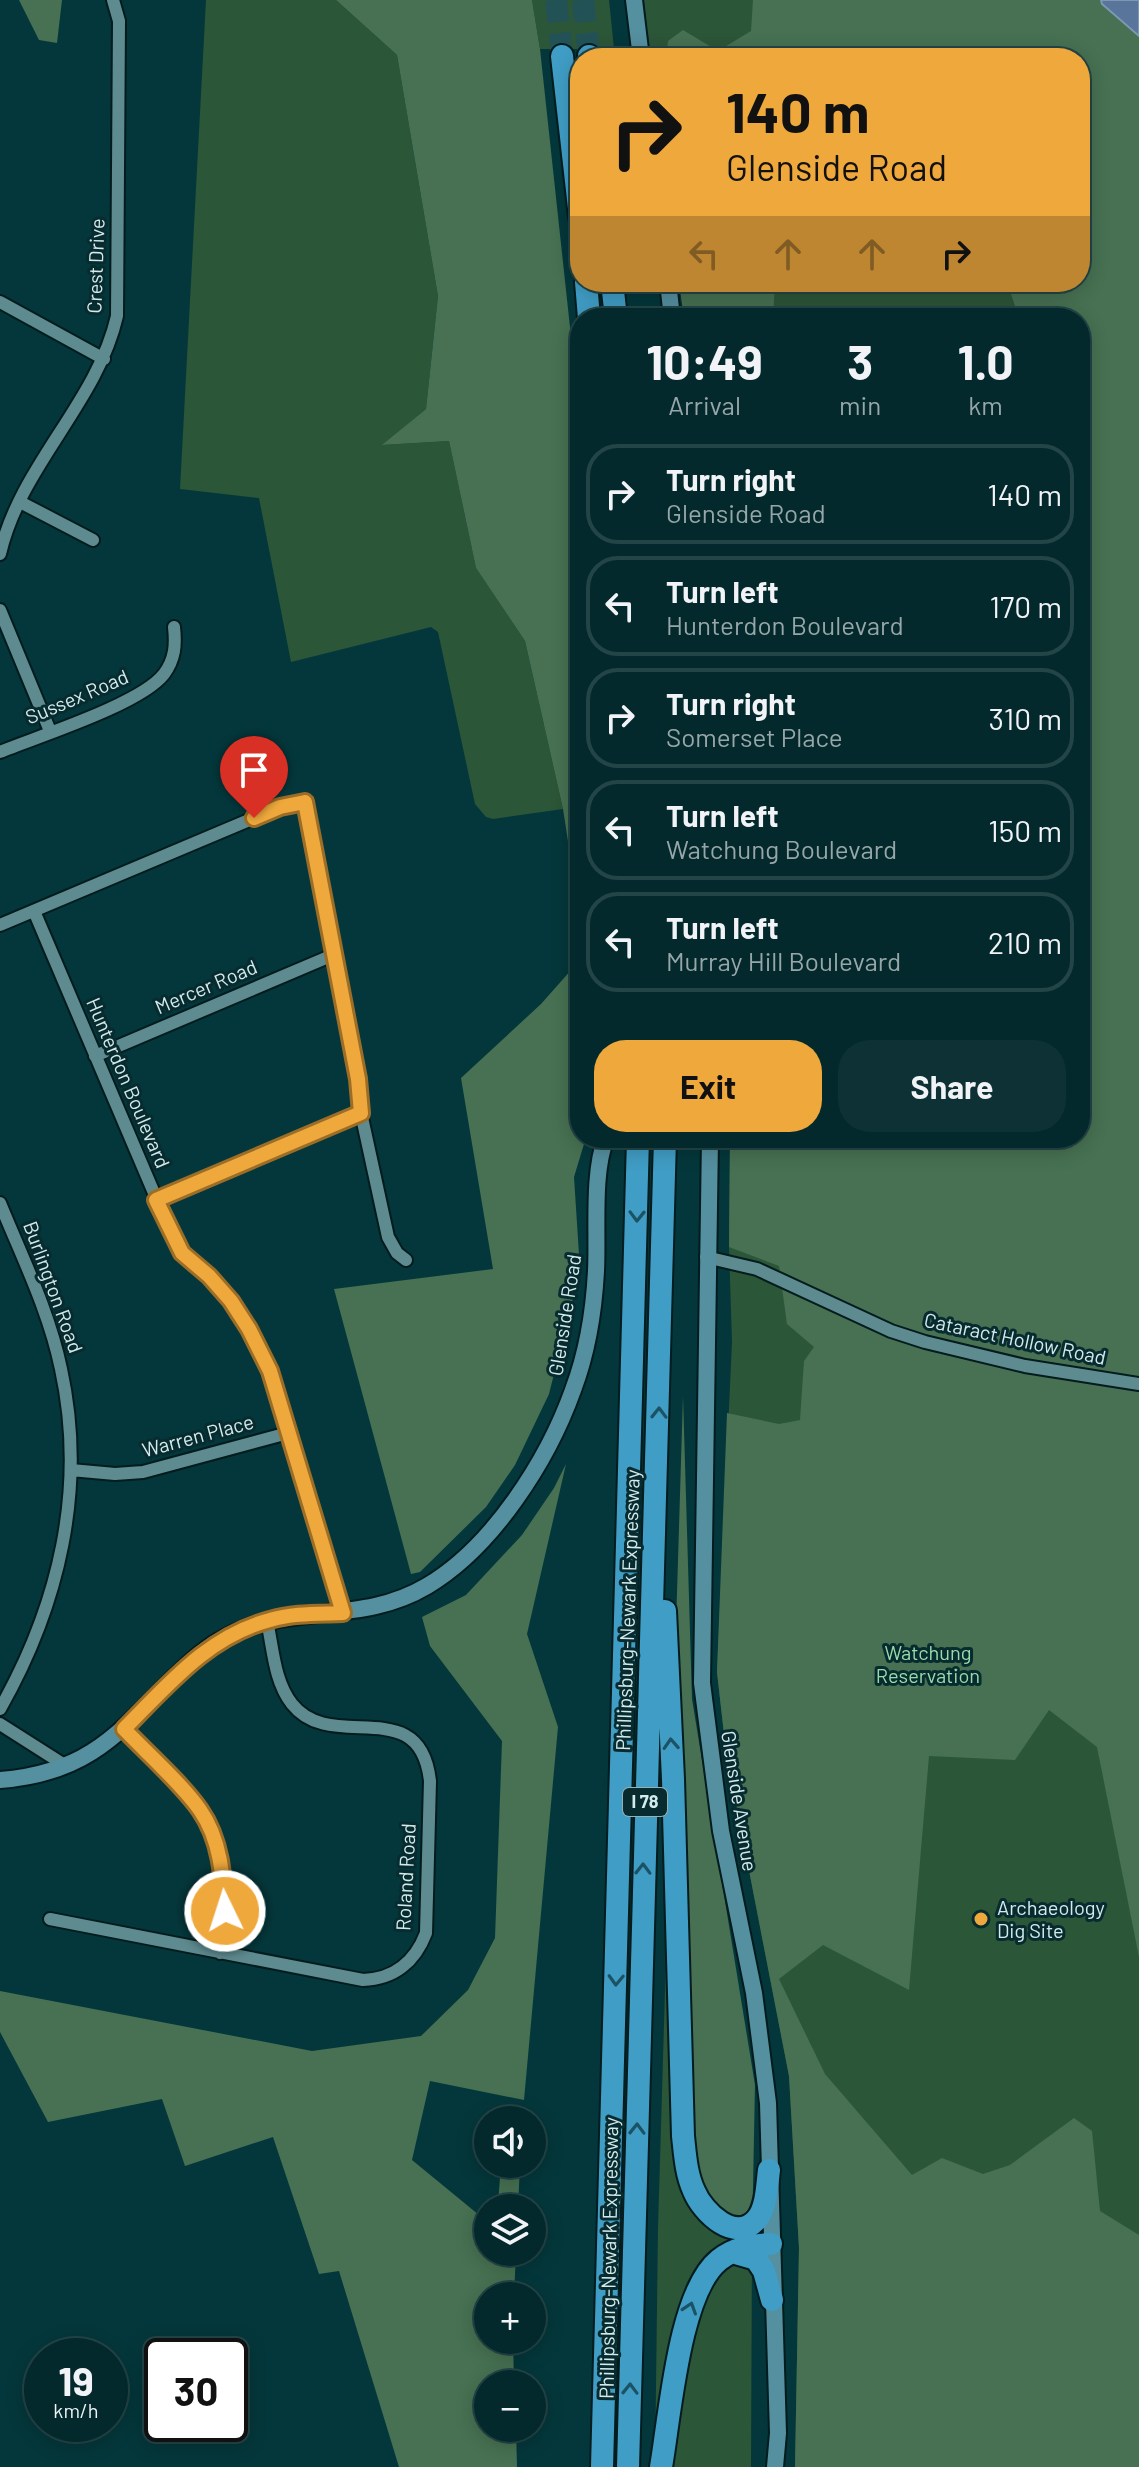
<!DOCTYPE html>
<html lang="en">
<head>
<meta charset="utf-8">
<style>
	body { margin:0; font-family:Barlow,sans-serif; background:#0d3134; color:#f1f3f6; height:100vh; display:flex; flex-direction:column; font-size:30px; white-space:nowrap }
	* { box-sizing:border-box; margin:0 }
	p { font-size:26px; color:#97a6a9 }
	.icon { flex:none; width:44px; height:44px; fill:none; stroke:currentColor; stroke-width:2; stroke-linecap:round; stroke-linejoin:round }
	.map { position:relative; flex:1; overflow:hidden }
	.side { position:absolute; left:570px; top:308px; width:520px; height:840px; display:flex; flex-direction:column; background:#03292c; border-radius:32px; box-shadow:0 4px 20px #0003,0 0 0 2px #244548 }
	.side>* { flex:none }
	.banner { position:absolute; left:570px; top:48px; width:520px; height:244px; border-radius:32px; box-shadow:0 4px 20px #0003,0 0 0 2px #244548; background:#eea83c; color:#111; overflow:hidden }
	.controls { position:absolute; left:474px; top:2106px; display:grid; gap:16px }
	.controls a { display:grid; place-items:center; width:72px; height:72px; border-radius:50%; background:#03292c; box-shadow:0 4px 20px #0003,0 0 0 2px #244548; font-size:40px }
	.speed { position:absolute; left:24px; top:2338px; display:flex; gap:16px; font-size:40px; font-weight:700; text-align:center }
	.speed>* { display:grid; place-content:center; width:104px; height:104px; border-radius:50%; background:#03292c; box-shadow:0 4px 20px #0003,0 0 0 2px #244548; line-height:1 }
	.speed small { font-size:20px; font-weight:400 }
	.speed .limit { border:4px solid #111; border-radius:12px; background:#fff; color:#111 }
	.pin { position:absolute; display:grid; place-items:center; width:68px; height:68px; color:#fff; margin:-82px -34px; border-radius:50% 50% 50% 0; rotate:-45deg; box-shadow:0 0 8px #0007 }
	.pin .icon { rotate:45deg }
	.me { position:absolute; width:88px; margin:-44px; rotate:356deg; stroke-linejoin:round; filter:drop-shadow(0 0 6px #0008) }
	.turn { display:flex; align-items:center; gap:28px; height:168px; padding:0 24px; font-size:36px }
	.turn .icon { width:104px; height:104px; stroke-width:2.5 }
	.turn b { display:block; font-size:56px; line-height:68px }
	.lanes { display:flex; align-items:center; height:76px; padding:0 24px; background:#0003; justify-content:center; gap:40px; direction:ltr }
	.lanes .off { opacity:.35 }
	.eta { display:flex; justify-content:space-evenly; align-items:center; height:136px; text-align:center }
	.eta b { font-size:48px; font-weight:700; line-height:56px }
	.action { display:flex; gap:16px; margin-top:auto; padding:16px 24px }
	.action a { flex:1; height:92px; border-radius:32px; background:#eea83c; color:#111; font-size:32px; font-weight:700; line-height:92px; text-align:center }
	.action a+a { background:#0d3134; color:#f1f3f6 }
	ul { padding:0; list-style:none }
	li { display:flex; align-items:center; gap:24px; height:100px; margin:0 16px 12px; padding:0 8px; border:4px solid #244548; border-radius:32px }
	li div { flex:1 }
	li b { display:block; font-size:30px }
	li em { font-style:normal }
	.map>svg:first-child { display:block }
</style>
</head>
<body>
<div class="map">
<svg width="1139" height="2467" viewBox="0 0 1139 2467">
	<rect width="100%" height="100%" fill="#04373b"/>
	<!-- green -->
	<path fill="#2c5638" d="M 206,0 L 336,0 L 397,55 L 438,296 L 426,409 L 383,445 L 449,441 L 476,568 L 525,641 L 563,809 L 493,819 L 486,817 L 475,804 L 438,632 L 431,627 L 291,662 L 259,498 L 180,489 Z
		M 532,0 L 609,0 L 614,49 L 540,49 Z
		M 644,0 L 1139,0 L 1139,2467 L 795,2467 L 799,2248 L 789,2076 L 726,1752 L 717,1672 L 732,1342 L 729,1247 L 730,1138 L 1080,1138 L 1080,318 L 684,318 L 679,282 L 1080,282 L 1080,58 L 650,58 Z
		M 670,1822 L 752,2238 L 751,2467 L 655,2467 L 658,2228 Z"/>
	<!-- forest -->
	<path fill="#477152" d="M 19,0 L 62,0 L 57,43 L 39,40 Z
		M 336,0 L 532,0 L 540,49 L 580,420 L 580,919 L 563,809 L 525,641 L 476,568 L 449,441 L 382,445 L 426,409 L 438,296 L 397,55 Z
		M 753,0 L 1101,0 L 1102,4 L 1139,36 L 1139,1957 L 1097,1747 L 1049,1710 L 1015,1760 L 929,1756 L 909,1990 L 823,1945 L 779,1979 L 825,2074 L 912,2175 L 942,2158 L 983,2174 L 1010,2165 L 1074,2118 L 1092,2131 L 1100,2211 L 1139,2235 L 1139,2467 L 795,2467 L 799,2248 L 789,2076 L 726,1752 L 717,1672 L 727,1413 L 779,1424 L 800,1420 L 804,1361 L 814,1347 L 787,1324 L 779,1266 L 729,1247 L 730,1138 L 1080,1138 L 1080,318 L 1019,318 L 1007,282 L 1080,282 L 1080,58 L 666,58 L 668,41 L 683,30 L 718,51 L 751,31 Z
		M 679,282 L 775,282 L 773,318 L 684,318 Z
		M 580,960 L 580,1138 L 589,1138 L 584,1144 L 574,1177 L 580,1270 L 549,1394 L 515,1465 L 486,1507 L 420,1572 L 411,1574 L 334,1289 L 493,1269 L 461,1078 L 541,1004 Z
		M 683,1396 L 692,1699 L 755,2085 L 752,2238 L 696,2210 L 670,1822 Z
		M 566,1464 L 527,1634 L 558,1727 L 524,2100 L 430,2081 L 412,2160 L 479,2215 L 488,2210 L 488,2252 L 516,2252 L 514,2296 L 488,2296 L 488,2340 L 513,2340 L 514,2384 L 488,2384 L 488,2428 L 516,2428 L 517,2467 L 399,2467 L 339,2271 L 319,2274 L 273,2137 L 185,2166 L 162,2099 L 48,2122 L 0,2032 L 0,1991 L 312,2051 L 421,2036 L 468,1990 L 495,1938 L 502,1741 L 430,1646 L 422,1617 L 466,1595 L 522,1535 L 554,1488 Z
		M 501,2164 L 520,2164 L 518,2208 L 492,2208 L 498,2204 Z"/>
	<!-- water -->
	<path fill="#59759b" stroke="#7e98b4" stroke-width="2" d="M 1101,0 L 1139,0 L 1139,36 L 1102,4 Z"/>
	<g fill="none" stroke-linecap="round" stroke-linejoin="round">
		<!-- highway-tunnel -->
		<path stroke="#235256" stroke-width="22" stroke-dasharray="22 11" stroke-linecap="butt" d="M 556,0 L 562,56
			M 583,0 L 589,56"/>
		<!-- street casing -->
		<g stroke="#041c1e" stroke-width="16">
			<path id="street" d="M 0,302 L 104,359
				M 20,502 L 93,540
				M 0,554 C 20,466 97,403 117,316 L 119,21 L 113,0
				M 0,610 L 50,731
				M 0,752 C 39,736 141,704 164,674 C 175,659 176,645 174,627
				M 34,911 L 174,1240 L 182,1253 L 209,1276 L 231,1301 L 249,1329 L 270,1371 L 343,1613
				M 0,925 L 280,807 L 305,802 L 358,1079 L 361,1113 L 388,1237 L 397,1253 L 406,1260
				M 95,1056 L 333,955
				M 156,1200 L 361,1113
				M 0,1203 C 22,1257 49,1311 61,1369 C 87,1488 59,1605 0,1709
				M 706,1257 L 757,1269 L 891,1331 L 925,1342 L 1025,1366 L 1139,1384
				M 71,1470 L 115,1474 L 143,1472 L 288,1433
				M 0,1724 L 66,1766
				M 124,1729 C 149,1755 179,1781 200,1810 C 230,1851 226,1906 220,1953
				M 50,1919 L 363,1980 C 394,1979 415,1962 426,1933 L 430,1781 C 420,1691 332,1755 292,1704 C 274,1681 273,1648 267,1621"/>
		</g>
		<!-- secondary casing -->
		<g stroke="#041c1e" stroke-width="20">
			<path id="secondary" d="M 634,0 L 641,58
				M 668,282 L 672,318
				M 710,1138 L 702,1683 L 721,1831 L 754,1993 L 768,2103 L 778,2433 L 775,2467
				M 0,1780 C 79,1774 111,1742 164,1688 C 181,1671 198,1653 219,1641 C 287,1600 358,1627 427,1586 C 493,1547 548,1460 573,1390 C 587,1353 594,1309 596,1271 C 598,1232 592,1173 606,1138"/>
		</g>
		<!-- highway casing -->
		<g stroke="#041c1e" stroke-width="26">
			<path id="highway" d="M 562,56 L 580,217
				M 589,56 L 589,58
				M 586,282 L 589,318
				M 612,282 L 616,318
				M 665,1611 L 673,1779 L 683,2136 C 685,2154 686,2174 694,2191 C 703,2213 736,2244 757,2219 C 767,2207 767,2185 769,2170
				M 732,2252 L 756,2259 L 764,2271 L 772,2300
				M 602,2467 L 638,1138
				M 628,2467 L 665,1138
				M 661,2467 C 670,2416 679,2292 719,2260 C 734,2248 752,2245 771,2244"/>
		</g>
		<!-- street -->
		<use href="#street" stroke="#5e8b90" stroke-width="12"/>
		<!-- secondary -->
		<use href="#secondary" stroke="#5590a0" stroke-width="16"/>
		<!-- highway -->
		<use href="#highway" stroke="#409dc5" stroke-width="22"/>
	</g>
	<!-- one-way arrows -->
	<defs><path id="oneway-chevron" d="M-2-3.5L2.5 0L-2 3.5" fill="none" stroke-width="1.6" stroke-linecap="round" stroke-linejoin="round" transform="scale(2)"/></defs>
	<g stroke="#1b5364">
		<use href="#oneway-chevron" transform="translate(637 1216) rotate(91)"/>
		<use href="#oneway-chevron" transform="translate(659 1413) rotate(-89)"/>
		<use href="#oneway-chevron" transform="translate(671 1744) rotate(-93)"/>
		<use href="#oneway-chevron" transform="translate(643 1869) rotate(-89)"/>
		<use href="#oneway-chevron" transform="translate(616 1980) rotate(92)"/>
		<use href="#oneway-chevron" transform="translate(637 2129) rotate(-89)"/>
		<use href="#oneway-chevron" transform="translate(690 2308) rotate(-72)"/>
		<use href="#oneway-chevron" transform="translate(630 2389) rotate(-89)"/>
	</g>
	<g fill="none" stroke-linecap="round" stroke-linejoin="round">
		<!-- route casing -->
		<g stroke="#9b6d27" stroke-width="20">
			<path id="route" d="M 225,1911 C 223,1877 221,1840 200,1810 C 182,1784 147,1753 124,1729 C 168,1685 208,1636 270,1620 C 293,1613 318,1614 343,1613 L 270,1371 L 249,1329 L 231,1301 L 209,1276 L 182,1253 L 156,1200 L 361,1113 L 358,1079 L 305,802 L 280,807 L 254,818"/>
		</g>
		<!-- route -->
		<use href="#route" stroke="#eea83c" stroke-width="14"/>
	</g>
	<!-- markers -->
	<circle fill="#eea83c" stroke="#072b2f" stroke-width="3" cx="981" cy="1919" r="8"/>
	<g text-anchor="middle" stroke-width="6" stroke-linejoin="round" paint-order="stroke">
		<!-- shield labels -->
		<rect fill="#072b2f" stroke="#96b1b4" stroke-width="2" x="623" y="1788" width="44" height="28" rx="6"/>
		<g font-size="18" font-weight="bold" fill="#d3ebed">
			<text x="645" y="1808">I 78</text>
		</g>
		<!-- street labels -->
		<g font-size="20" fill="#d3ebed" stroke="#072b2f">
			<text transform="translate(96 266) rotate(-88)" y="7">Crest Drive</text>
			<text transform="translate(77 697) rotate(-23)" y="7">Sussex Road</text>
			<text transform="translate(206 987) rotate(-23)" y="7">Mercer Road</text>
			<text transform="translate(128 1083) rotate(67)" y="7">Hunterdon Boulevard</text>
			<text transform="translate(53 1287) rotate(70)" y="7">Burlington Road</text>
			<text transform="translate(565 1315) rotate(-81)" y="7">Glenside Road</text>
			<text transform="translate(1015 1339) rotate(12)" y="7">Cataract Hollow Road</text>
			<text transform="translate(198 1436) rotate(-15)" y="7">Warren Place</text>
			<text transform="translate(628 1610) rotate(-88)" y="7">Phillipsburg-Newark Expressway</text>
			<text transform="translate(739 1801) rotate(81)" y="7">Glenside Avenue</text>
			<text transform="translate(406 1877) rotate(-87)" y="7">Roland Road</text>
			<text transform="translate(609 2258) rotate(-89)" y="7">Phillipsburg-Newark Expressway</text>
		</g>
		<!-- park labels -->
		<g font-size="20" fill="#98dca9" stroke="#072b2f">
			<text x="928" y="1660">Watchung<tspan x="928" dy="23">Reservation</tspan></text>
		</g>
		<!-- poi labels -->
		<g font-size="20" fill="#d3ebed" stroke="#072b2f" text-anchor="start">
			<text x="997" y="1915">Archaeology<tspan x="997" dy="23">Dig Site</tspan></text>
		</g>
	</g>
</svg>
<div class="controls">
<a><svg class="icon" aria-label="sound" viewBox="0 0 24 24"><path d="M4 9h4l5-4v14l-5-4H4zM17 9q2 3 0 6"/></svg></a>
<a><svg class="icon" aria-label="layers" viewBox="0 0 24 24"><path d="M12 4l9 5-9 5-9-5zM3 14l9 5 9-5"/></svg></a>
<a>+</a>
<a>−</a>
</div>
<div class="speed"><div>19<small>km/h</small></div><div class="limit">30</div></div>
<div class="pin" style="left:254px;top:818px;background:#d93025"><svg class="icon" aria-label="arrive" viewBox="0 0 24 24"><path d="M6 21V4h12l-3 4 3 4H6"/></svg></div>
<svg class="me" style="left:225px;top:1911px" viewBox="-20 -20 40 40"><circle r="17" fill="#eea83c" stroke="#fff" stroke-width="3"/><path d="M0-11L8 9 0 5-8 9z" fill="#fff"/></svg>
<div class="banner">
<div class="turn"><svg class="icon" aria-label="right" viewBox="0 0 24 24"><path d="M7 20v-9h11M14 6l5 5-5 5"/></svg><div><b>140 m</b>Glenside Road</div></div>
<div class="lanes"><svg class="icon off" aria-label="left" viewBox="0 0 24 24"><path d="M17 20v-9H6M10 6l-5 5 5 5"/></svg><svg class="icon off" aria-label="ahead" viewBox="0 0 24 24"><path d="M12 20V5M6 11l6-6 6 6"/></svg><svg class="icon off" aria-label="ahead" viewBox="0 0 24 24"><path d="M12 20V5M6 11l6-6 6 6"/></svg><svg class="icon" aria-label="right" viewBox="0 0 24 24"><path d="M7 20v-9h11M14 6l5 5-5 5"/></svg></div>
</div>
<section class="side">
<div class="eta">
<div><b>10:49</b><p>Arrival</p></div>
<div><b>3</b><p>min</p></div>
<div><b>1.0</b><p>km</p></div>
</div>
<ul>
<li><svg class="icon" aria-label="right" viewBox="0 0 24 24"><path d="M7 20v-9h11M14 6l5 5-5 5"/></svg><div><b>Turn right</b><p>Glenside Road</p></div><em>140 m</em></li>
<li><svg class="icon" aria-label="left" viewBox="0 0 24 24"><path d="M17 20v-9H6M10 6l-5 5 5 5"/></svg><div><b>Turn left</b><p>Hunterdon Boulevard</p></div><em>170 m</em></li>
<li><svg class="icon" aria-label="right" viewBox="0 0 24 24"><path d="M7 20v-9h11M14 6l5 5-5 5"/></svg><div><b>Turn right</b><p>Somerset Place</p></div><em>310 m</em></li>
<li><svg class="icon" aria-label="left" viewBox="0 0 24 24"><path d="M17 20v-9H6M10 6l-5 5 5 5"/></svg><div><b>Turn left</b><p>Watchung Boulevard</p></div><em>150 m</em></li>
<li><svg class="icon" aria-label="left" viewBox="0 0 24 24"><path d="M17 20v-9H6M10 6l-5 5 5 5"/></svg><div><b>Turn left</b><p>Murray Hill Boulevard</p></div><em>210 m</em></li>
</ul>
<div class="action"><a>Exit</a><a>Share</a></div>
</section>
</div>
</body>
</html>
